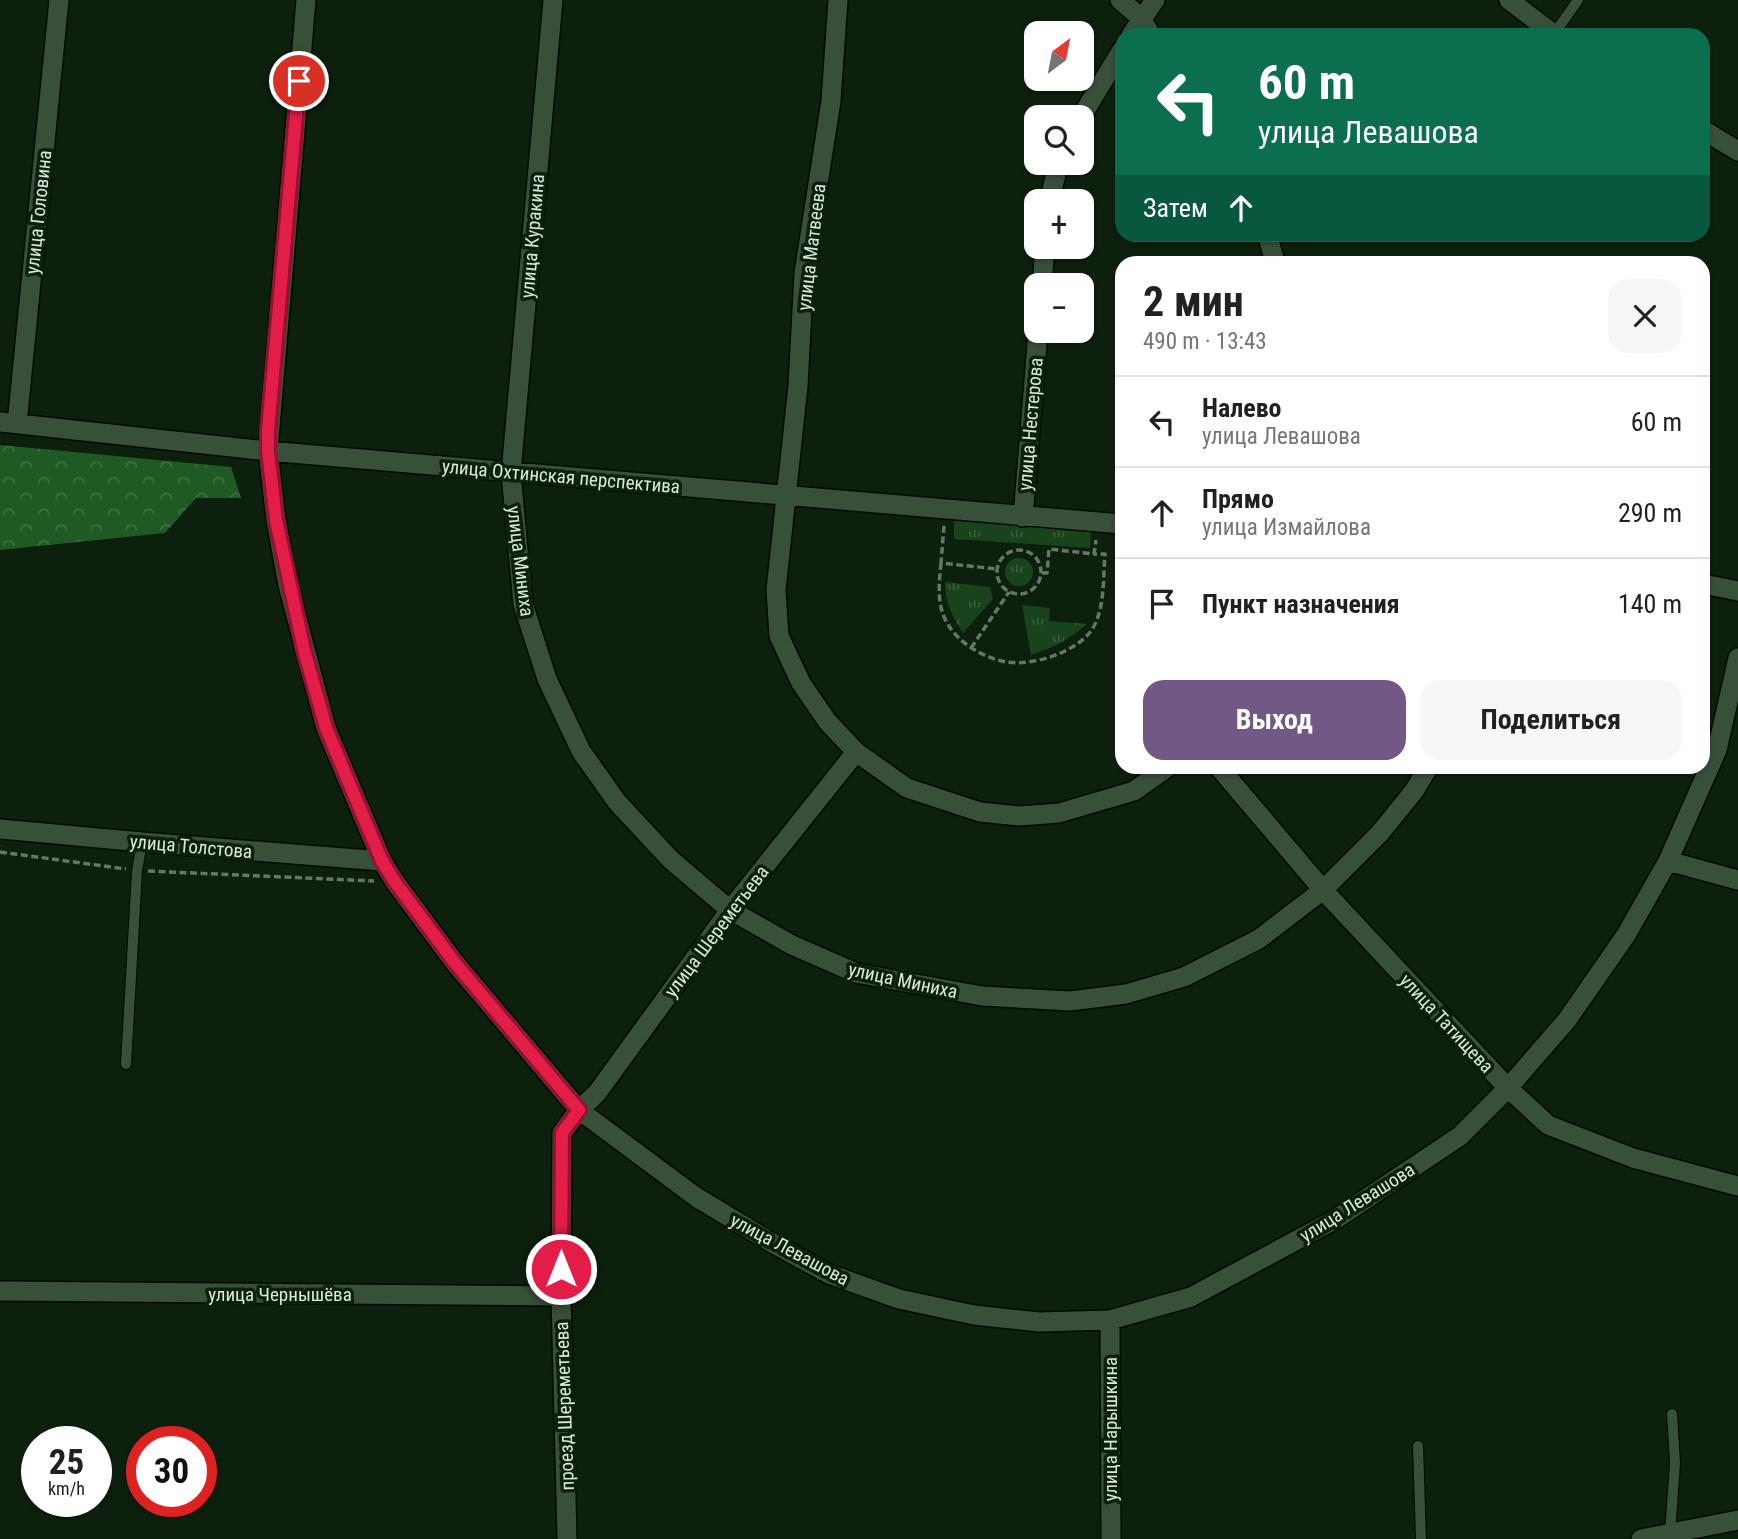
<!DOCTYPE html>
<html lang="ru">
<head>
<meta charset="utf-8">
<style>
	body { margin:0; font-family:"Roboto Condensed",sans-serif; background:#f6f6f6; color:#202124; height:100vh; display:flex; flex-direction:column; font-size:26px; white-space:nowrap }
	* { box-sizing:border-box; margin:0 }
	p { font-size:23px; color:#757577 }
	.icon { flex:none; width:38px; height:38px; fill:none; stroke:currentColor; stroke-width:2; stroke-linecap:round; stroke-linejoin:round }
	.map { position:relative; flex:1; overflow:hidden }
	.sheet { position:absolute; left:1115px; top:256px; width:595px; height:518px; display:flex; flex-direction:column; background:#fff; border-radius:21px; box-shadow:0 2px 5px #0004 }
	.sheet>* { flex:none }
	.hud { position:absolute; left:1115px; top:28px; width:595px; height:214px; border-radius:21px; box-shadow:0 2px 5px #0004; background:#0b6e4f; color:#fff; overflow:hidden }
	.needle { width:46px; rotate:32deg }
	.buttons { position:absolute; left:1024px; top:21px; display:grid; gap:14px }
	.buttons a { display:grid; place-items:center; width:70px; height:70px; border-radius:14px; background:#fff; box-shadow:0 2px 5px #0004; font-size:35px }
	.speed { position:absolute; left:21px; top:1426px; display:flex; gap:14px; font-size:35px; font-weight:700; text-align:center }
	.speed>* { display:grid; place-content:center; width:91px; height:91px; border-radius:50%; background:#fff; box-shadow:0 2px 5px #0004; line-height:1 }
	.speed small { font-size:18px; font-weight:400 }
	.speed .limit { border:10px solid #d22; background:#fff; color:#111 }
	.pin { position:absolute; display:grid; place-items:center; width:60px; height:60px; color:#fff; margin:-30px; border:4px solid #fff; border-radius:50%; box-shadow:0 2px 7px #0007 }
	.me { position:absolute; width:77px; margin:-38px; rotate:0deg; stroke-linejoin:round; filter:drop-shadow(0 0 5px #0008) }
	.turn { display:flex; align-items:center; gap:24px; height:147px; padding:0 28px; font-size:32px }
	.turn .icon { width:91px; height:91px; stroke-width:2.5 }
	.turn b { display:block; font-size:49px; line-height:60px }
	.then { display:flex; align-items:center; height:66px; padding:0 28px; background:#0003; gap:14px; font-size:26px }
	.round { display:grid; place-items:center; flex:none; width:74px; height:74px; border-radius:21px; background:#f6f6f6 }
	.head { display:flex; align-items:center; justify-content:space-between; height:119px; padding:0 28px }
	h1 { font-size:42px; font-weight:700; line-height:52px }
	.button { display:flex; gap:14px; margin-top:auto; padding:14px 28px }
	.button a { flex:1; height:80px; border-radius:21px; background:#725884; color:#fff; font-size:28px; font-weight:700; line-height:80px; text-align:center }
	.button a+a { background:#f6f6f6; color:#202124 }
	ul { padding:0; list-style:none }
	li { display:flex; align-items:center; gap:21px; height:91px; padding:0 28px; border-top:2px solid #e0e0e0 }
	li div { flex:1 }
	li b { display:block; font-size:26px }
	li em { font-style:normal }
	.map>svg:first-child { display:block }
</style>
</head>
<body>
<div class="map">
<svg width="1738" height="1539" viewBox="0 0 1738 1539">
	<defs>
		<pattern id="grass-tufts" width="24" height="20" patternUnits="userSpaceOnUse" patternTransform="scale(1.75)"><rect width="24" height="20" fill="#18431b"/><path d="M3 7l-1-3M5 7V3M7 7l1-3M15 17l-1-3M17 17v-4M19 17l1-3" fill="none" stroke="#395e3c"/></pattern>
		<pattern id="forest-crowns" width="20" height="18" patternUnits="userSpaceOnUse" patternTransform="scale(1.75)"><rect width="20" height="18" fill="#1f5a24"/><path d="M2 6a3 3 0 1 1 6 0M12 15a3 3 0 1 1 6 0" fill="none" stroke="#3f7243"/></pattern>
	</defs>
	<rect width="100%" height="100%" fill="#0c200d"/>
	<!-- grass -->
	<path fill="url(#grass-tufts)" d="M 960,514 L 1089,525 L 1091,532 L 1090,548 L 954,539 L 954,521 Z
		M1005 572a14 14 0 1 1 28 0a14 14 0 1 1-28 0Z
		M 945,582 L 990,587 L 993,599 L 963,633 C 952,616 945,603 945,582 Z
		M 1022,605 L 1050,608 L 1049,621 L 1087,624 C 1070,639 1053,648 1031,655 Z"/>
	<!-- forest -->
	<path fill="url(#forest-crowns)" d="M 0,445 L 231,467 L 241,498 L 196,498 L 165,533 L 0,550 Z"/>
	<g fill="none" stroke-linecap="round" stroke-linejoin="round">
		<!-- lane casing -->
		<g stroke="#000a00" stroke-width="12">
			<path id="lane" d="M 1554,34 L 1578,0
				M 126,1064 L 137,871 L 142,842
				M 1418,1446 L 1421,1539
				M 1670,1534 L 1675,1463 L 1672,1414"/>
		</g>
		<!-- street casing -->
		<g stroke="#000a00" stroke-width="22">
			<path id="street" d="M 306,0 L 268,451 L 276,520 L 288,585 L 326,728 L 382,861 L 395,882 L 455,963 L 579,1110 L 696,1197 L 774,1244 L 829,1274 L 899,1299 L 974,1315 L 1039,1322 L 1110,1320 L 1191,1297 L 1336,1219 L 1460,1136 L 1508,1088 L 1567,1020 L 1626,935 L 1668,861 L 1717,750 L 1738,658
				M 553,0 L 511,473 L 523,604 L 547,679 L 581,751 L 617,802 L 671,860 L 730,910 L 792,945 L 856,973 L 982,996 L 1070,1001 L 1126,994 L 1184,977 L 1259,939 L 1323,890 L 1380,833 L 1414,791 L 1429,766
				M 838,0 L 831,101 L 804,273 L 798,386 L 776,590 L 779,636 L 801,683 L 827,721 L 856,752 L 907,788 L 980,812 L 1019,816 L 1059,813 L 1134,791 L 1169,766
				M 1120,0 L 1141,18 L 1151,35
				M 1509,0 L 1555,35
				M 1131,35 L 1155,0
				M 1081,117 L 1122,50
				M 1703,130 L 1738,151
				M 1049,201 L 1059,163
				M 1267,234 L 1275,262
				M 1042,285 L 1045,247
				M 0,422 L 268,451 L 1122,524
				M 17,424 L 59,0
				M 1023,517 L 1038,331
				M 1703,584 L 1738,591
				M 1218,766 L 1323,890 L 1508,1088 L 1548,1125 L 1633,1158 L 1738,1186
				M 0,829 L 142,842 L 382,861
				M 1668,861 L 1738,880
				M 0,1291 L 561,1296
				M 1110,1320 L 1111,1539
				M 567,1539 L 561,1296 L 562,1133 L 579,1110 L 597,1093 L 730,910 L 856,752
				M 1641,1539 L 1738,1520"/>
		</g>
		<!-- path -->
		<path stroke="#657665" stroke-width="3.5" stroke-dasharray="7 3.5" stroke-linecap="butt" d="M 944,526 L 941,563 L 997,569
			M997 572a22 22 0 1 1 44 0a22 22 0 1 1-44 0Z
			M 941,563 C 939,584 936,607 949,626 C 960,644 986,659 1007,662 C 1034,666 1078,652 1093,628 C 1105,607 1103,578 1105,554 L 1094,554
			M 1042,573 L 1047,573 L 1049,549 L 1094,554 L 1096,540
			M 971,648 L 1009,592
			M 0,852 L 126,869
			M 148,871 L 374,881"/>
		<!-- lane -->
		<use href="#lane" stroke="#384f39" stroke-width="10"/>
		<!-- street -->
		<use href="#street" stroke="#384f39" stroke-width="19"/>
	</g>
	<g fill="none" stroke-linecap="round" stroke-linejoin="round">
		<!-- route casing -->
		<g stroke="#92132f" stroke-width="18">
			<path id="route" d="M 299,81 L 268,431 L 268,451 L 276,520 L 304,650 L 326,728 L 382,861 L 395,882 L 455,963 L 579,1110 L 562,1133 L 561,1269"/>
		</g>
		<!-- route -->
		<use href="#route" stroke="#e11d48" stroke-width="12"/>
	</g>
	<g text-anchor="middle" stroke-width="7" stroke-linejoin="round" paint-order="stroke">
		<!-- street labels -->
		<g font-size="19" fill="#dbe8db" stroke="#0c200d">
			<text transform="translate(38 212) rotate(-84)" y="7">улица Головина</text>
			<text transform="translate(532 236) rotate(-85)" y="7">улица Куракина</text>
			<text transform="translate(811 247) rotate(-83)" y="7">улица Матвеева</text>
			<text transform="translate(1030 424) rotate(-85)" y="7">улица Нестерова</text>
			<text transform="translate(561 476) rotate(5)" y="7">улица Охтинская перспектива</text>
			<text transform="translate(521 561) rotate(83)" y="7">улица Миниха</text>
			<text transform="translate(191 846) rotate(5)" y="7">улица Толстова</text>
			<text transform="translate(716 931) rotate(-53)" y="7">улица Шереметьева</text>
			<text transform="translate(903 980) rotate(12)" y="7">улица Миниха</text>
			<text transform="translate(1447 1023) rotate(47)" y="7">улица Татищева</text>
			<text transform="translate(1357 1202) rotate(-32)" y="7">улица Левашова</text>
			<text transform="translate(790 1249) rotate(28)" y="7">улица Левашова</text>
			<text x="280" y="1301">улица Чернышёва</text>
			<text transform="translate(564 1406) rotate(-92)" y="7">проезд Шереметьева</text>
			<text transform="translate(1110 1429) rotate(-90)" y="7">улица Нарышкина</text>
		</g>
	</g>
</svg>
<div class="buttons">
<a><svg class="needle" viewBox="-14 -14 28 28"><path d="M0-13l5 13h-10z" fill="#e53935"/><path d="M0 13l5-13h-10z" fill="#757577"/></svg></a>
<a><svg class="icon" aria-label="search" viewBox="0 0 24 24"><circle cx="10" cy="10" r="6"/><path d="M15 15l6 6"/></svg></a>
<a>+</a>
<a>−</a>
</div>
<div class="speed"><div>25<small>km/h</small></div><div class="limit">30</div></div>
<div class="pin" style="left:299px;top:81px;background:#d93025"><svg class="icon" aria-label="arrive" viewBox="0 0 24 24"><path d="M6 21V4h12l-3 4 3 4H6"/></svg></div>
<svg class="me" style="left:561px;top:1269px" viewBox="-20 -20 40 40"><circle r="17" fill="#e11d48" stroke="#fff" stroke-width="3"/><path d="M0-11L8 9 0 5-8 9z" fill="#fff"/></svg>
<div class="hud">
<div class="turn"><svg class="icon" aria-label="left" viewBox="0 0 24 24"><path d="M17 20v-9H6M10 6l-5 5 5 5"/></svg><div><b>60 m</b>улица Левашова</div></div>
<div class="then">Затем<svg class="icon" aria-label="ahead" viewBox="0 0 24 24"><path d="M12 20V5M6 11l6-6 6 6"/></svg></div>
</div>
<section class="sheet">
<div class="head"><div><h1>2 мин</h1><p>490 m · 13:43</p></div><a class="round"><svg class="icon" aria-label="close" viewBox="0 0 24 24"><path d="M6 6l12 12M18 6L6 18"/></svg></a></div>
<ul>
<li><svg class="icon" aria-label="left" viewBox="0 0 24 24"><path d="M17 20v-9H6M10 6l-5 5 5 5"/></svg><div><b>Налево</b><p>улица Левашова</p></div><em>60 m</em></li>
<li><svg class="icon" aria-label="ahead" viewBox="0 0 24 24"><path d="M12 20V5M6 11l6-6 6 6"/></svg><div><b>Прямо</b><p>улица Измайлова</p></div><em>290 m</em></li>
<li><svg class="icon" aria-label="arrive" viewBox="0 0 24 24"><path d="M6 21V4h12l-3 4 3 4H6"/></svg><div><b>Пункт назначения</b></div><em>140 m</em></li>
</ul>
<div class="button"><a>Выход</a><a>Поделиться</a></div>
</section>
</div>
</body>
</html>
